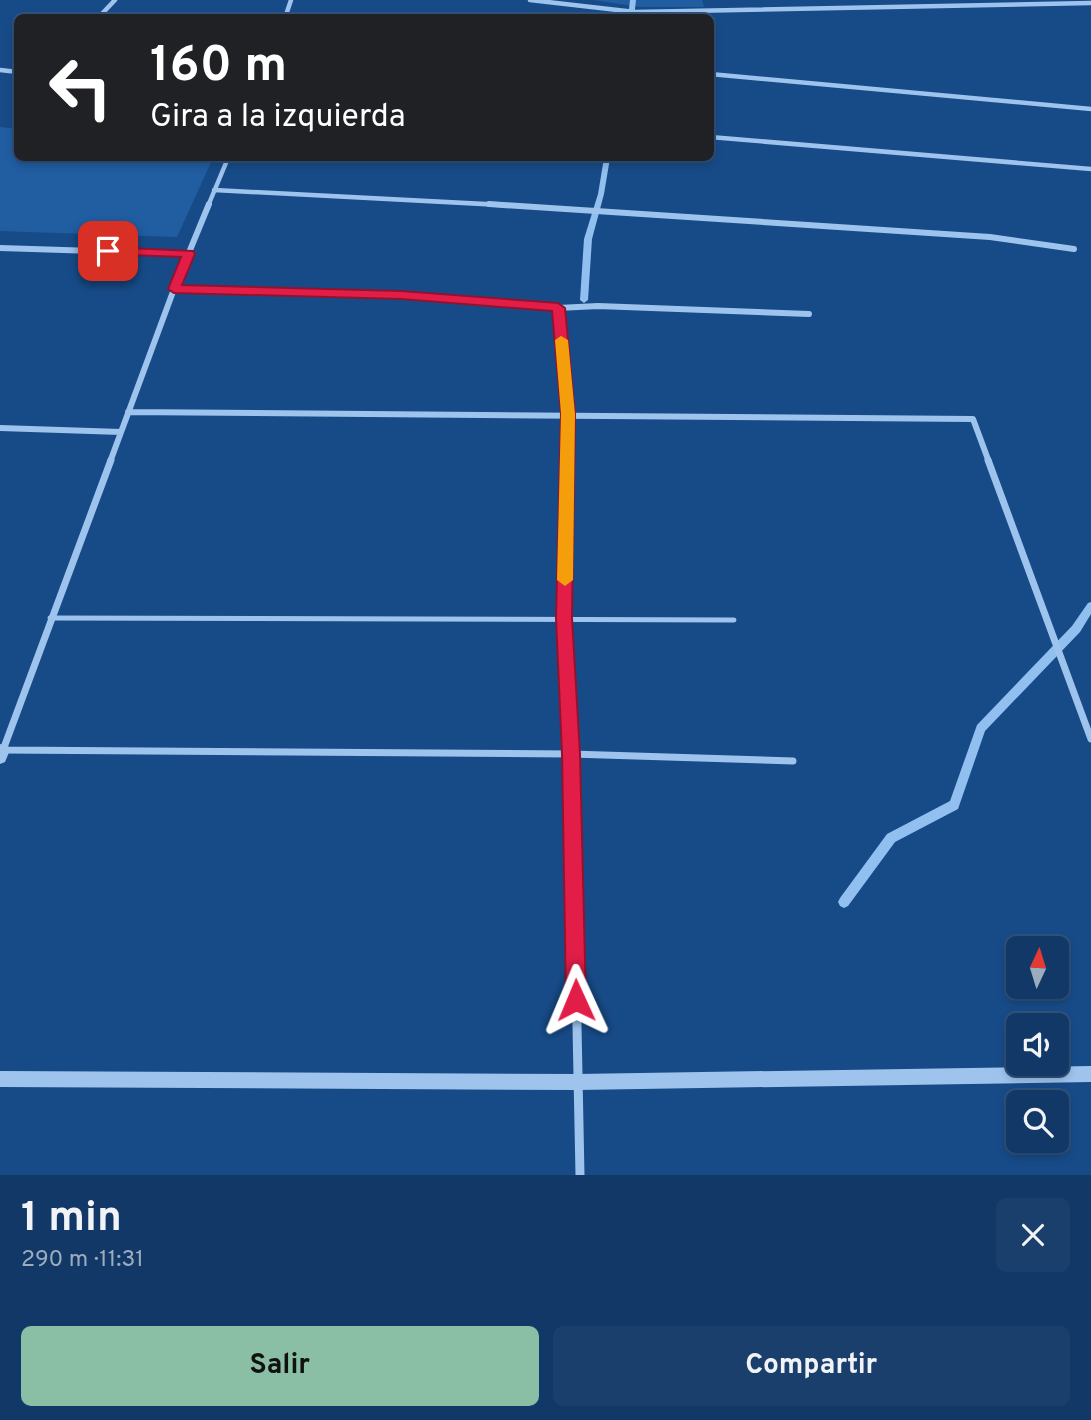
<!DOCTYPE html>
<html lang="es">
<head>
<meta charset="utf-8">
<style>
	body { margin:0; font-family:Overpass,sans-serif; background:#1a3f6c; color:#f1f3f6; height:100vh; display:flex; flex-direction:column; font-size:26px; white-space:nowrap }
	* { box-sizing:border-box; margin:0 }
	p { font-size:23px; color:#9cacbf }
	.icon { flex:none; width:38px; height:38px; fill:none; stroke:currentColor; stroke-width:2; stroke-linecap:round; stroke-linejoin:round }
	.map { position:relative; height:1175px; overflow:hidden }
	.drawer { display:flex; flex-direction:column; background:#113866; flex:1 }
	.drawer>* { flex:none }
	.top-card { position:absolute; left:14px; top:14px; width:700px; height:147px; border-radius:10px; box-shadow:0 4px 10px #0003,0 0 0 2px #30527a; background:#202124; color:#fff; overflow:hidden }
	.needle { width:46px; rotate:4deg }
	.buttons { position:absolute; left:1006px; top:936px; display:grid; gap:14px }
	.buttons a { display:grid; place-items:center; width:63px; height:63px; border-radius:10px; background:#113866; box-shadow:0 4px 10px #0003,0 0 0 2px #30527a; font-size:35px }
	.pin { position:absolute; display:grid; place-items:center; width:60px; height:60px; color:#fff; margin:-30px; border-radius:14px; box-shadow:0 4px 10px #0006 }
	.me { position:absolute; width:77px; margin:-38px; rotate:359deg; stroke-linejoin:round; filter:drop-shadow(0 0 5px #0008) }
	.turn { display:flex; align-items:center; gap:24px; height:147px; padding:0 21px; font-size:32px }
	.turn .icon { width:91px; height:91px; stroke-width:2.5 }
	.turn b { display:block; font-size:49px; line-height:60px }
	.round { display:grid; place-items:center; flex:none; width:74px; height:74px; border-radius:10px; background:#1a3f6c }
	.summary { display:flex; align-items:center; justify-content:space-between; height:119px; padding:0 21px }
	h1 { font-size:42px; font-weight:700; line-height:52px }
	.button { display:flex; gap:14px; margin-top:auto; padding:14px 21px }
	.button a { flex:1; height:80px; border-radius:10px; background:#8abfa5; color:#111; font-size:28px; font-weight:700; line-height:80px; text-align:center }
	.button a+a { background:#1a3f6c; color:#f1f3f6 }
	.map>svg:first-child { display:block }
</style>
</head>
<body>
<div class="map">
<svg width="1091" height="1175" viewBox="0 0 1091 1175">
	<rect width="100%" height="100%" fill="#174b88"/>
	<!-- green -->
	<path fill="#205da1" d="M 593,0 L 702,0 L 704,7 L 640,7 Z
		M 0,127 L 17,129 L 18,158 L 213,158 L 177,237 L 0,231 Z"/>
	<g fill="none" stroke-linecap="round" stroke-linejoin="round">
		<!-- stream -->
		<path fill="#91bff0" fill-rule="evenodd" d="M 630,0 L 636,0 L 634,18 L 628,18 Z
			M 604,158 L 610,158 L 604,194 L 592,239 L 588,300 L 584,303 L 580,300 L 584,239 L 598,194 Z
			M 1091,602 L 1091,614 L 1080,632 L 985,731 L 958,809 L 895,842 L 848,906 L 844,908 L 840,906 L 838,902 L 840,898 L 887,834 L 950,801 L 977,725 L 1072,626 L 1088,603 Z"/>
		<!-- service-far1 -->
		<path stroke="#9ec4ee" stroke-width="4.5" d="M 174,289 L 401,295 L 558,308"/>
		<!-- service -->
		<path stroke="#9ec4ee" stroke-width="5" d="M 50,618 L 734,620"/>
		<!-- minor-far3 -->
		<path stroke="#9ec4ee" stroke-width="4.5" d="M 530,0 L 635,12 L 1091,3
			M 98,18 L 115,0
			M 285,18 L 291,0
			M 0,70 L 18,72
			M 710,74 L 1091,109
			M 710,137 L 1091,169
			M 214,190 L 522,206
			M 208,206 L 228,158"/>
		<!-- minor-far2 -->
		<path stroke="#9ec4ee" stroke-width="6" d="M 489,204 L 990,237 L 1074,249
			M 0,248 L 189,254
			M 128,412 L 973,419 L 989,462
			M 0,428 L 121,432
			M 110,462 L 174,289 L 209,204
			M 567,462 L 568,414 L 558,308 L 598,306 L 809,314"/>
		<!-- minor-far1 -->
		<path stroke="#9ec4ee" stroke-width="7" d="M 111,460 L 3,750 L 571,754 L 793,761
			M 567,460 L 564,618 L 572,780
			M 988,460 L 1091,739"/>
		<!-- minor -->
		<path stroke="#9ec4ee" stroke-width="9" d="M 572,778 L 580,1175"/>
		<!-- tertiary -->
		<path fill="#9ec4ee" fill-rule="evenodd" d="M 0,744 L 8,746 L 10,750 L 5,762 L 0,764 Z
			M 1091,1066 L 1091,1082 L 578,1090 L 0,1087 L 0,1071 L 578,1074 Z"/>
	</g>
	<!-- route -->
	<path fill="#e11d48" stroke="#92132f" stroke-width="2" d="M 108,247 L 193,251 L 195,254 L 182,285 L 401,291 L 558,303 L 565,308 L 575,414 L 572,618 L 580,754 L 586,1000 L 583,1008 L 576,1011 L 569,1008 L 566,1000 L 562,754 L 556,618 L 561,414 L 552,311 L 401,299 L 174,293 L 168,289 L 181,257 L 103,254 L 103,249 Z"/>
	<!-- slow -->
	<path fill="#f59e0b" d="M 561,336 L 568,340 L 575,414 L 573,580 L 565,586 L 557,580 L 561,414 L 555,340 Z"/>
</svg>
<div class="buttons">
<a><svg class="needle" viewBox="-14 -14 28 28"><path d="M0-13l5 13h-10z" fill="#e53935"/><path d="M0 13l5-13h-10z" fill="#9cacbf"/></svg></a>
<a><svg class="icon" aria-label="sound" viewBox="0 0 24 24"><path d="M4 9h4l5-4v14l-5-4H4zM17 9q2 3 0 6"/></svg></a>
<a><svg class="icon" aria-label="search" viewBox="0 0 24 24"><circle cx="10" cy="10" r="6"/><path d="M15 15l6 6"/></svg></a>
</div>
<div class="pin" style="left:108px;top:251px;background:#d93025"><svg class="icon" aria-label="arrive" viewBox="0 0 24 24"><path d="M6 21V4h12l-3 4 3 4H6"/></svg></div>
<svg class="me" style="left:576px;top:1000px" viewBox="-20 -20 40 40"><path d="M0-17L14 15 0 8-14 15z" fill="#e11d48" stroke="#fff" stroke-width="4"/></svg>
<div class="top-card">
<div class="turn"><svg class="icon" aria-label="left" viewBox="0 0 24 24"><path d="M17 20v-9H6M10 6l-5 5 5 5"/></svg><div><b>160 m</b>Gira a la izquierda</div></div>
</div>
</div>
<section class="drawer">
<div class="summary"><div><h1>1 min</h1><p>290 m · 11:31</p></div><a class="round"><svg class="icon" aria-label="close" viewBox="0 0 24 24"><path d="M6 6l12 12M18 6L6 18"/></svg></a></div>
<div class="button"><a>Salir</a><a>Compartir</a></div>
</section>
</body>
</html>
